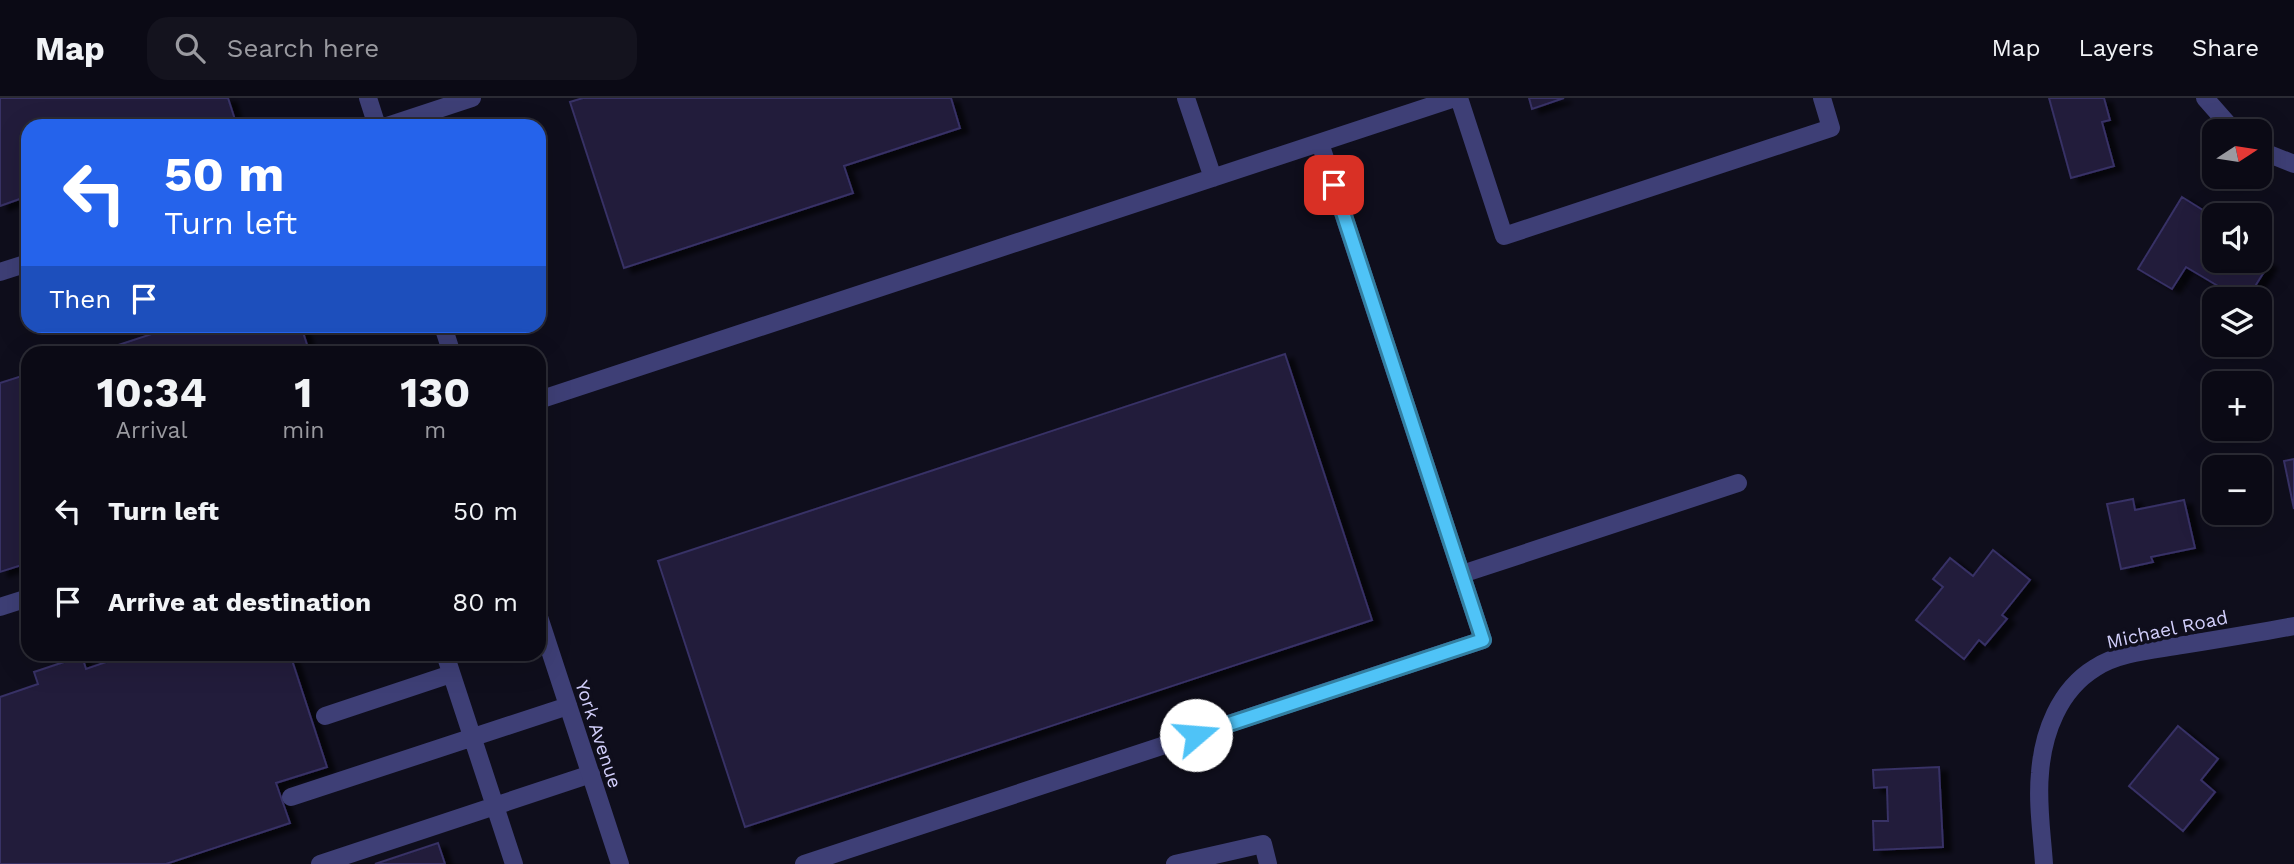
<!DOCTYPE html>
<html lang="en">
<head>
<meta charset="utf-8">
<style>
	body { margin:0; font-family:"Work Sans",sans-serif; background:#14131e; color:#f1f3f6; height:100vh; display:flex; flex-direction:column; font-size:26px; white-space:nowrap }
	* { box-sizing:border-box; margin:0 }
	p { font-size:23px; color:#9a9aa0 }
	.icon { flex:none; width:38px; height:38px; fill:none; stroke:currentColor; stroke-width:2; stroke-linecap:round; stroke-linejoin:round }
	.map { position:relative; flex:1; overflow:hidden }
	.sheet { position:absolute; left:21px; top:248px; width:525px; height:315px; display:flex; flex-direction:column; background:#0b0a15; border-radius:21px; box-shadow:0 7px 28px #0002,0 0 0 2px #2b2b34 }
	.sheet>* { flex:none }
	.hud { position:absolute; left:21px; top:21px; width:525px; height:214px; border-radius:21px; box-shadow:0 7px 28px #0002,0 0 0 2px #2b2b34; background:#2563eb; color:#fff; overflow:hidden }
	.needle { width:46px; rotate:78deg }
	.buttons { position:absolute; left:2202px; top:21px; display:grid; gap:14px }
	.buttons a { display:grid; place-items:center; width:70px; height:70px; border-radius:14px; background:#0b0a15; box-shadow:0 7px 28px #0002,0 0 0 2px #2b2b34; font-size:35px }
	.pin { position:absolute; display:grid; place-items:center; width:60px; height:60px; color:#fff; margin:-30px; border-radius:14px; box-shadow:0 4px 10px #0006 }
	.me { position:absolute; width:77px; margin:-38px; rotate:72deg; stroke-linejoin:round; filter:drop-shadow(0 0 5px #0008) }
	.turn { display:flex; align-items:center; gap:24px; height:147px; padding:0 28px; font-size:32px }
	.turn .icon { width:91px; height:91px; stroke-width:2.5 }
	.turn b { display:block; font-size:49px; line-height:60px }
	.then { display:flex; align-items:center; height:66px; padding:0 28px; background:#0003; gap:14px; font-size:26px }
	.eta { display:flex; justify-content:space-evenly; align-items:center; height:119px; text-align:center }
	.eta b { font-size:42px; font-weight:700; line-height:49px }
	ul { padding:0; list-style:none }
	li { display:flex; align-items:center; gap:21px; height:91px; padding:0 28px }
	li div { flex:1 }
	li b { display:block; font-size:26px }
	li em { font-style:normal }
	header { display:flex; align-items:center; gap:42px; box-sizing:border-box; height:98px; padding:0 35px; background:#0b0a15; border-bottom:2px solid #2b2b34 }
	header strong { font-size:33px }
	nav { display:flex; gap:38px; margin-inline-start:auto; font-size:24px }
	.search { width:490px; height:63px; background:#14131e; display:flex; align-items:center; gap:18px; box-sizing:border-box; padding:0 24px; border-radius:21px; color:#9a9aa0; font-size:26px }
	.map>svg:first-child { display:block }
</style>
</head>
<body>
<header>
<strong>Map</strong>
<div class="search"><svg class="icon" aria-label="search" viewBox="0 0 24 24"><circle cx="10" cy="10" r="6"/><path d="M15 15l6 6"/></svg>Search here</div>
<nav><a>Map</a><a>Layers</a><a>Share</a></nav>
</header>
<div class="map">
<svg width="2294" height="766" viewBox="0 0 2294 766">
	<defs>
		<filter id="shadow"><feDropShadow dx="8" dy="4.5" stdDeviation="2" flood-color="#0009"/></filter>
	</defs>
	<rect width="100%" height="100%" fill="#0f0e1c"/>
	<!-- building -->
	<path fill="#201c3b" stroke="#373065" stroke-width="2" filter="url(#shadow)" d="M 0,0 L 228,0 L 237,28 L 28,28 L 28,98 L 0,108 Z
		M 583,0 L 951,0 L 960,30 L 844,68 L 853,95 L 624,170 L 570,4 Z
		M 1529,0 L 1564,0 L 1532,11 Z
		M 2049,0 L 2104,0 L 2110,22 L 2102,24 L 2114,68 L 2071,80 Z
		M 2182,99 L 2214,119 L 2214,163 L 2259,163 L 2259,160 L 2269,166 L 2247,201 L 2240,201 L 2186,169 L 2172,191 L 2138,171 Z
		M 176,228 L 301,228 L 310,256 L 91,256 Z
		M 1285,256 L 1372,522 L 745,729 L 658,463 Z
		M 28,276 L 28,465 L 0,474 L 0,285 Z
		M 2294,361 L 2294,411 L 2284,363 Z
		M 2133,401 L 2135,412 L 2184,402 L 2195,450 L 2151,459 L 2153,464 L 2121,471 L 2107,406 Z
		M 1993,452 L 2030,482 L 2002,517 L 2007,521 L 1985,547 L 1979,542 L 1964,561 L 1916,522 L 1943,489 L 1933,481 L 1950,460 L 1973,478 Z
		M 129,556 L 290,556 L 327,669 L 276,685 L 290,725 L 166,766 L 0,766 L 0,599 L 38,586 L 34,574 L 82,558 L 86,571 Z
		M 2178,628 L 2218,661 L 2201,682 L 2215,694 L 2183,733 L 2129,688 Z
		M 1939,669 L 1943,749 L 1874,752 L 1873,723 L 1888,723 L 1887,689 L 1874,690 L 1873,672 Z
		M 438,745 L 445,766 L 375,766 Z"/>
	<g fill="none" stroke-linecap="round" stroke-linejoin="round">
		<!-- service -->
		<path stroke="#3e3f76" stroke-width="18" d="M 1186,0 L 1213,80
			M 1459,0 L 1504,138 L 1831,30 L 1822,0
			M 387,28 L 472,0
			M 0,174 L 28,165
			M 539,302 L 1455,0
			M 1462,476 L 1738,385
			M 0,509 L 28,500
			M 445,556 L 514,766
			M 325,618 L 451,576
			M 291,699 L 568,608
			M 320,766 L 591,676
			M 804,766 L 1483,542 L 1320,45
			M 1175,766 L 1263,746 L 1268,766"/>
		<!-- minor -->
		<path stroke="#3e3f76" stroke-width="18" d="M 368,0 L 377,28
			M 2205,0 L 2234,33
			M 2259,52 L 2294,66
			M 443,228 L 452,256
			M 539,519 L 620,766
			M 2044,766 C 2042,736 2037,705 2040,675 C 2043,635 2059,592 2095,570 C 2119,554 2155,552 2183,547 C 2220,541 2257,535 2294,528"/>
	</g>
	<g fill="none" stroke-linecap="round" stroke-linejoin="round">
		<!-- route casing -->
		<g stroke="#337fa1" stroke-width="18">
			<path id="route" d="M 1196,637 L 1483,542 L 1334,87"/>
		</g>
		<!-- route -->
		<use href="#route" stroke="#4fc3f7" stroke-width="12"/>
	</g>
	<g text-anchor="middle" stroke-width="7" stroke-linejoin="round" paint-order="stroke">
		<!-- street labels -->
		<g font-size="19" fill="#d1cefa" stroke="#0f0e1c">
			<text transform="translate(2167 531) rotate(-12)" y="7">Michael Road</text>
			<text transform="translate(599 636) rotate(72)" y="7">York Avenue</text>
		</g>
	</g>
</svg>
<div class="buttons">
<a><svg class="needle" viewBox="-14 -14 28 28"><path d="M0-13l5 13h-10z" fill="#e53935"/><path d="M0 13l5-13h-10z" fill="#9a9aa0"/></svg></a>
<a><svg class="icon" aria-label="sound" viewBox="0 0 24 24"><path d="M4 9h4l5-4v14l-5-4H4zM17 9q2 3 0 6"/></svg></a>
<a><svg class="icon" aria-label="layers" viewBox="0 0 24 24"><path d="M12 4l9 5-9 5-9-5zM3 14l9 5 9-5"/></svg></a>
<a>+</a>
<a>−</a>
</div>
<div class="pin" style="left:1334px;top:87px;background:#d93025"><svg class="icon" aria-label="arrive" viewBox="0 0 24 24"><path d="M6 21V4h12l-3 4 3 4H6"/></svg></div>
<svg class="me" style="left:1196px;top:637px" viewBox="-20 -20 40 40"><circle r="19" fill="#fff"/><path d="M0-13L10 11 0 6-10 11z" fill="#4fc3f7"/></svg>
<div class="hud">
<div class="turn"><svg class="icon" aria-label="left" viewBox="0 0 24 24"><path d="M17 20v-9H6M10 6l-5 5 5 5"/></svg><div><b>50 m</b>Turn left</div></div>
<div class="then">Then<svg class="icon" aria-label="arrive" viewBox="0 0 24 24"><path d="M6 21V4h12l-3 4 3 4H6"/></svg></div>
</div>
<section class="sheet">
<div class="eta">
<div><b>10:34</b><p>Arrival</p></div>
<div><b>1</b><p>min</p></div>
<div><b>130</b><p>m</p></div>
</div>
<ul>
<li><svg class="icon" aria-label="left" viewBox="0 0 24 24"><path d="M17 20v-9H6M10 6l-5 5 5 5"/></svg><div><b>Turn left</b></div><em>50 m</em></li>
<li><svg class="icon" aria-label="arrive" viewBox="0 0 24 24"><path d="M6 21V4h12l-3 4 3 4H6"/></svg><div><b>Arrive at destination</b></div><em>80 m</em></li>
</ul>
</section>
</div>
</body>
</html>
